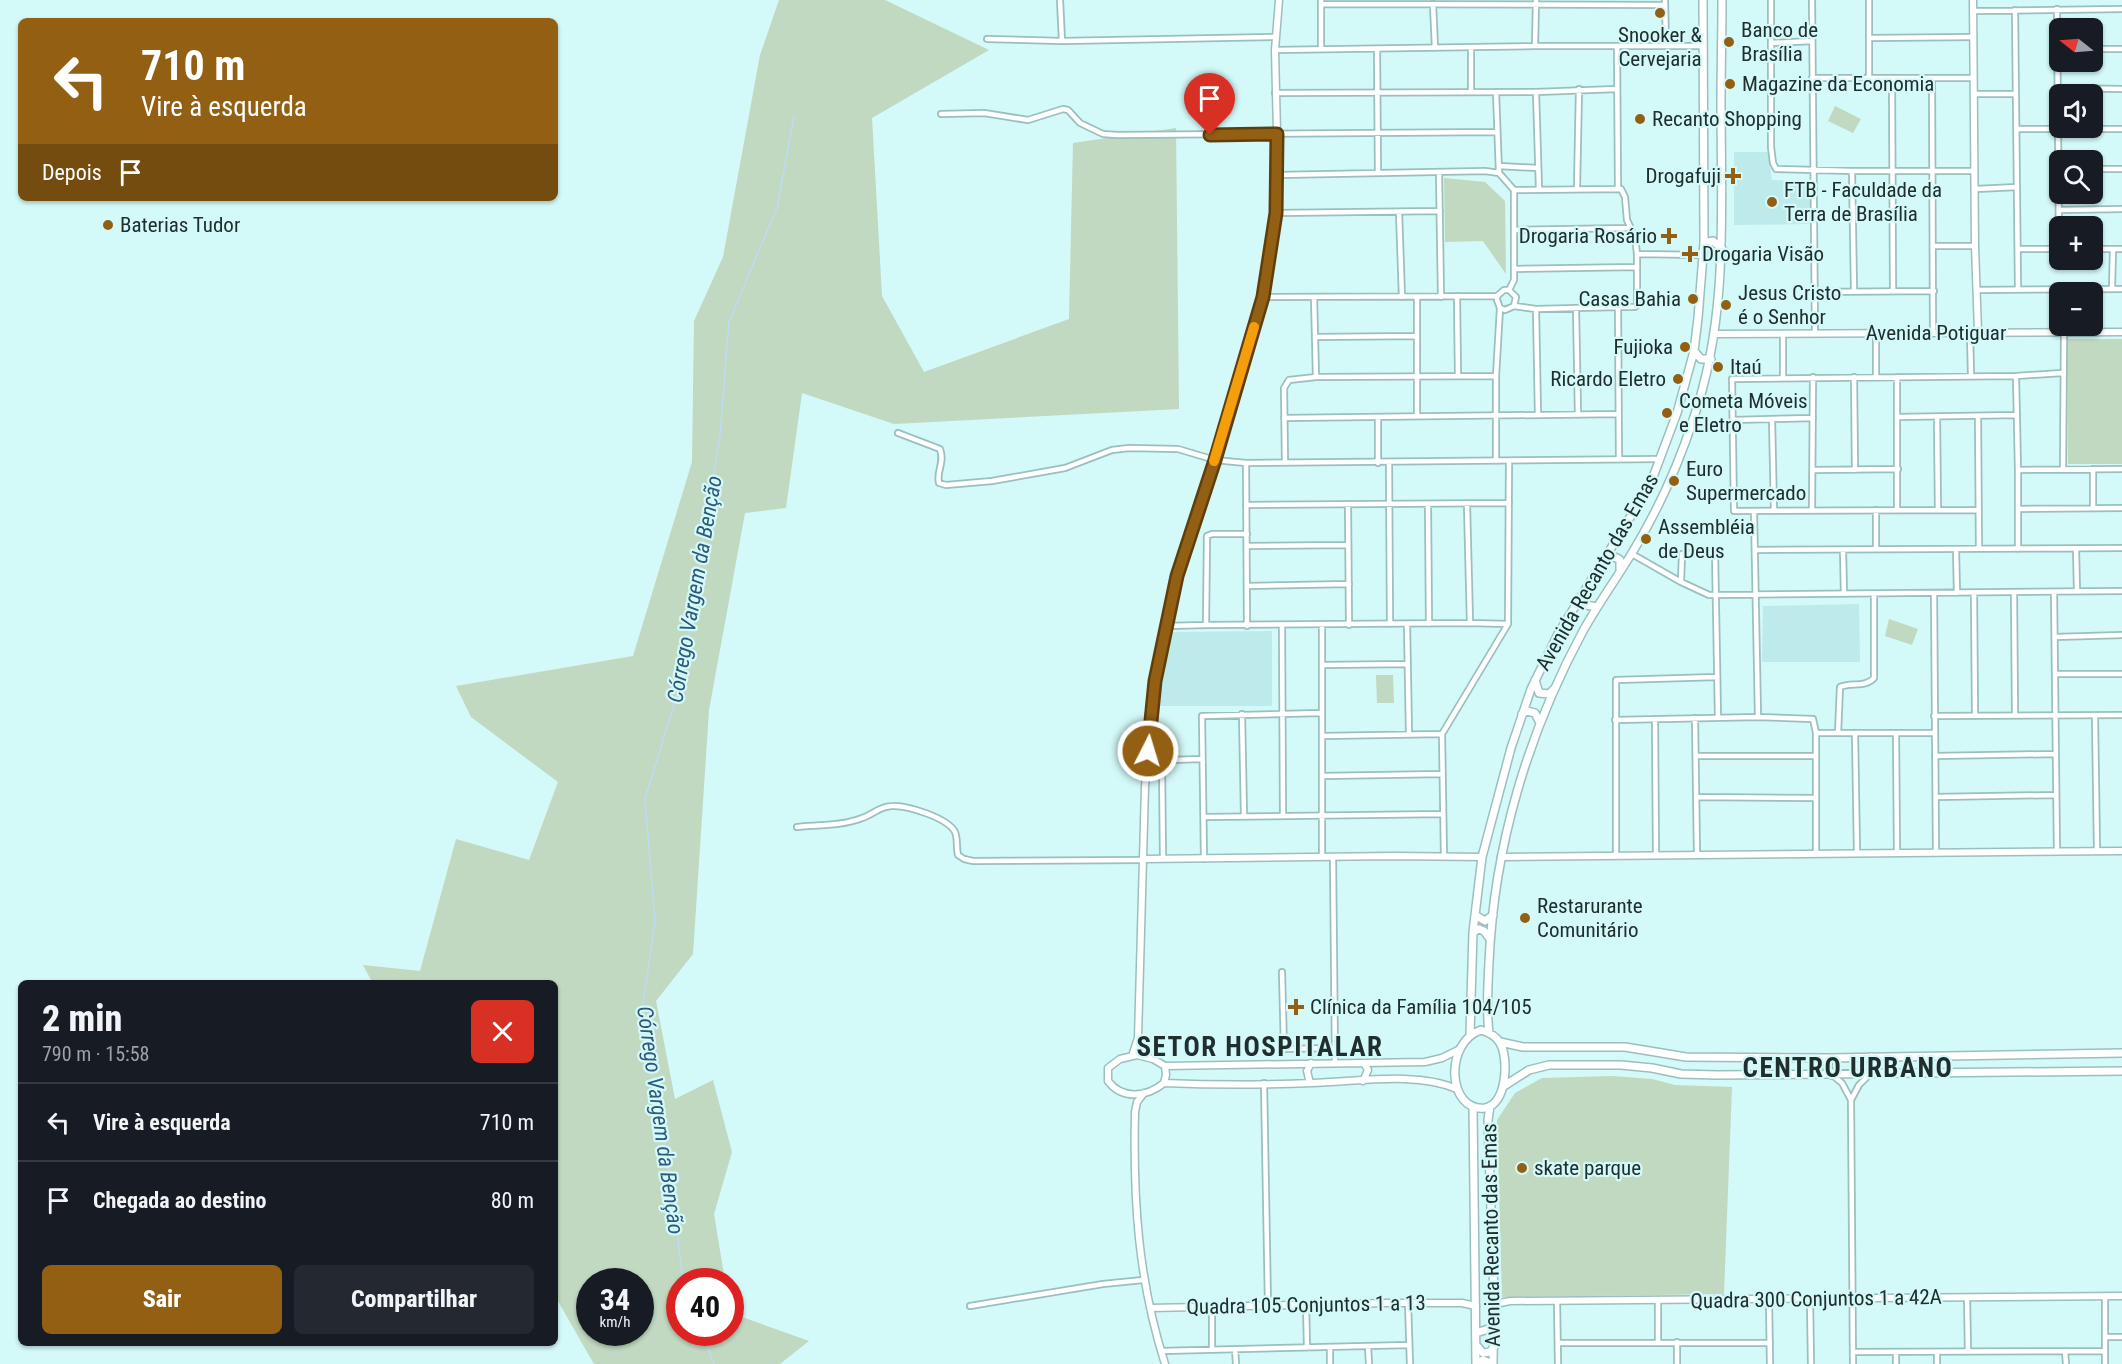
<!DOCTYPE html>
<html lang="pt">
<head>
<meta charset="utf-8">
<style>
	body { margin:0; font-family:"Roboto Condensed",sans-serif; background:#242831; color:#f1f3f6; height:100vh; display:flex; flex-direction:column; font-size:22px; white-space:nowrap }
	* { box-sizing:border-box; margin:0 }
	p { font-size:20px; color:#9ea1a6 }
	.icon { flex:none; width:33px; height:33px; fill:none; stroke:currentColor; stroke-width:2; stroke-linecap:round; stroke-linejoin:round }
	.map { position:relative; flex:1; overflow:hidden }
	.side { position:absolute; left:18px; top:980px; width:540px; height:366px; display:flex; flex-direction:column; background:#171b24; border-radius:9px; box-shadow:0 2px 4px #0004 }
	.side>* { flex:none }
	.hud { position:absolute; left:18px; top:18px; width:540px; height:183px; border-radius:9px; box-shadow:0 2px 4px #0004; background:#936013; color:#fff; overflow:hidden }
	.needle { width:39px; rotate:287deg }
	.buttons { position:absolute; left:2049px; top:18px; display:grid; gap:12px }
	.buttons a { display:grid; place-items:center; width:54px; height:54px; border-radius:9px; background:#171b24; box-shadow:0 2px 4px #0004; font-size:30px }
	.speed { position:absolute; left:576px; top:1268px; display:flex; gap:12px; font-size:30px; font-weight:700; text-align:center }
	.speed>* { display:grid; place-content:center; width:78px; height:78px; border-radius:50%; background:#171b24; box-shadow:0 2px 4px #0004; line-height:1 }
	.speed small { font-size:15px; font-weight:400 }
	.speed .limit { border:9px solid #d22; background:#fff; color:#111 }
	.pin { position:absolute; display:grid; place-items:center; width:51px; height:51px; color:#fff; margin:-62px -26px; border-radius:50% 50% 50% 0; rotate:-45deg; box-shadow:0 0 6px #0007 }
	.pin .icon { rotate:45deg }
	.me { position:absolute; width:66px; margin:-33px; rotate:5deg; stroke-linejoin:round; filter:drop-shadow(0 0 4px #0008) }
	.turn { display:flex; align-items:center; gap:21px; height:126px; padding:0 24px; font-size:27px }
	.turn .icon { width:78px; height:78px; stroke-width:2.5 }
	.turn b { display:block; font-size:42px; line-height:51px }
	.then { display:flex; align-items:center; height:57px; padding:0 24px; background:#0003; gap:12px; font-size:22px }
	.round { display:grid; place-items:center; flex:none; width:63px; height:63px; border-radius:9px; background:#242831 }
	.headline { display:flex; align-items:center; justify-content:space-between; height:102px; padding:0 24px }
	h1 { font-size:36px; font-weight:800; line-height:45px }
	.cta { display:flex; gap:12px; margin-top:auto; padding:12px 24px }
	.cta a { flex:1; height:69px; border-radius:9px; background:#936013; color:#fff; font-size:24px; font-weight:800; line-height:69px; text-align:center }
	.cta a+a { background:#242831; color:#f1f3f6 }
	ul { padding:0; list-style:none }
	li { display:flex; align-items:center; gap:18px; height:78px; padding:0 24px; border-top:2px solid #363941 }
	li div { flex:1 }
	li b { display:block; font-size:22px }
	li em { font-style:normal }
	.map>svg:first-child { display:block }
</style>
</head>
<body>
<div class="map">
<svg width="2122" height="1364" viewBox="0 0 2122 1364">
	<rect width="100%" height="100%" fill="#d3f9f8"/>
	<!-- built -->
	<path fill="#bdebeb" d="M 1734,152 L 1768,152 L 1772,180 L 1811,181 L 1809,224 L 1734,225 Z
		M 1859,604 L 1860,662 L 1762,662 L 1763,606 Z
		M 1272,631 L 1272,706 L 1154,706 L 1168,632 Z"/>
	<!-- green -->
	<path fill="#c1d8c1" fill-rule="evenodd" d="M 779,0 L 885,0 L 989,50 L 872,118 L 882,296 L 924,372 L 1069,319 L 1073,143 L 1176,128 L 1179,409 L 894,424 L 802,393 L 786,508 L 745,513 L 709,710 L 693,954 L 656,1001 L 675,1099 L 713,1080 L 732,1152 L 714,1214 L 725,1281 L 680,1281 L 680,1332 L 730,1332 L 731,1313 L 809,1341 L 780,1364 L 594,1364 L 555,1296 L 555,982 L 372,982 L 363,965 L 420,971 L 456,839 L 529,860 L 558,782 L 471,717 L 456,686 L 633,656 L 692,462 L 694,321 L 723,257 L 760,55 ZM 590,1281 L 640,1281 L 640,1332 L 590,1332 Z
		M 1835,106 L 1861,119 L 1853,133 L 1828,121 Z
		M 1444,178 L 1485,182 L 1505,201 L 1506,274 L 1483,241 L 1445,242 Z
		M 2067,339 L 2122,339 L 2122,464 L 2068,464 Z
		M 1889,619 L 1918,629 L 1912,645 L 1885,636 Z
		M 1376,675 L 1393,675 L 1394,703 L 1377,703 Z
		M 1612,1076 L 1652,1079 L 1675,1085 L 1732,1087 L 1724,1294 L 1502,1297 L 1497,1120 L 1515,1093 L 1542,1078 Z"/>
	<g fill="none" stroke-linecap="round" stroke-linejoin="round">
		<!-- stream -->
		<path stroke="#bedbf5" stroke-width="1.5" d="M 683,1281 L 670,1175 L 642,1011 L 655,922 L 645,799 L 681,682 L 720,435 L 729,322 L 777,208 L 794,116
			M 702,1332 L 714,1364"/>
		<!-- minor casing -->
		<g stroke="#9bbfbe" stroke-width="8">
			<path id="minor" d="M 1060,0 L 1062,41
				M 1321,0 L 1321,49
				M 1665,0 L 1666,45
				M 1771,0 L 1771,147 L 1773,163 L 1776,169 L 1852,171 L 1975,171
				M 1812,0 L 1815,334
				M 1321,4 L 1665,5
				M 1433,4 L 1435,48
				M 2057,9 L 2059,249
				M 2015,10 L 2018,289
				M 1974,11 L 2122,9
				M 1869,38 L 1974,37
				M 987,39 L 1062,41 L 1276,37
				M 1771,43 L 1812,41
				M 1535,46 L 1536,0
				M 1617,46 L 1618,188
				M 1471,48 L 1471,92
				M 1377,49 L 1378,173
				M 2092,49 L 2122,49
				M 1275,50 L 1535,46 L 1704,46
				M 1812,78 L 1974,78
				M 1869,78 L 1869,0
				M 1932,78 L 1933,332
				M 1892,79 L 1893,291
				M 2057,88 L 2122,89
				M 1496,92 L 1499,173
				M 1536,92 L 1539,189
				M 1275,93 L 1536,92 L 1617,89
				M 1975,94 L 2016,94
				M 941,114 L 984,113 L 1028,120 L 1063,109 L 1068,110 L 1080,123 L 1103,134 L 1117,135 L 1497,132
				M 2017,129 L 2122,129
				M 1499,166 L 1538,168
				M 2092,169 L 2122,169
				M 1852,171 L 1854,291
				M 1439,172 L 1441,297
				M 1278,175 L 1485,171 L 1499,173 L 1514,190 L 1621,189 L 1625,197 L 1627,220 L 1635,237 L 1637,254 L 1637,305 L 1635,307 L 1618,307 L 1619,459
				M 1577,188 L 1579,89
				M 1976,189 L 2017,187
				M 2059,210 L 2122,209
				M 1399,212 L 1402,297
				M 1276,213 L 1440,211
				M 1514,230 L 1630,228
				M 1933,246 L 1975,246
				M 2018,249 L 2060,249
				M 2092,249 L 2122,249
				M 1637,254 L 1703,255
				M 1515,269 L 1637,267
				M 2112,289 L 2113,249
				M 1509,290 L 1516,297 L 1514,306
				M 1976,290 L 2122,289
				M 1815,292 L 1934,291
				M 1457,296 L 1458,376
				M 1263,297 L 1497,296 L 1504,290 L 1509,290 L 1514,280 L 1514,190
				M 1314,297 L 1316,377
				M 1417,297 L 1417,416
				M 1500,308 L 1505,310 L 1514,306 L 1536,309 L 1618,307
				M 1576,308 L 1578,415
				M 1536,309 L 1538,415
				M 1876,332 L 1876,377
				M 1970,332 L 1971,376
				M 1783,334 L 1783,377
				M 1315,337 L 1417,336
				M 2016,376 L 2018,470
				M 1854,377 L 1855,470
				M 1897,377 L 1897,510
				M 1978,416 L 1979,549
				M 1378,417 L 1378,463
				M 1897,417 L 2017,415
				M 1937,417 L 1938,510
				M 1284,418 L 1618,414
				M 1772,419 L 1774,511
				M 1733,420 L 1813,418
				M 898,433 L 940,449 C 945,464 936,470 939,483 L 946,485 L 992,481 L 1065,468 L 1112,450 L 1129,448 L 1178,449 L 1215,460 L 1246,463 L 1660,459
				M 1496,461 L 1496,376 L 1500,308 L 1497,300 L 1497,296
				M 1285,462 L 1284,388 L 1289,380 L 1316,377 L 1496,376
				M 1389,462 L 1390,624
				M 1246,463 L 1247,626
				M 2063,469 L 2064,333
				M 2093,469 L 2093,508
				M 1813,470 L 1898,469
				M 1348,504 L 1349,625
				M 1246,505 L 1509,503
				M 1428,505 L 1429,624
				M 1467,505 L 1470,623
				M 2019,509 L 2122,508
				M 1812,510 L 1813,377
				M 1978,510 L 1734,511 L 1732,379 L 2016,376 L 2062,373
				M 1754,512 L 1758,717
				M 1247,546 L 1348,545
				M 1876,549 L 1876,510
				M 2018,549 L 2018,470 L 2122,469
				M 2076,549 L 2077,591
				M 1755,550 L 2122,548
				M 1843,550 L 1844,594
				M 1956,550 L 1957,593
				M 1632,554 L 1681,582 L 1709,595 L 2122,591
				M 1681,582 L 1682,554 L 1715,552 L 1718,718
				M 1247,586 L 1349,584
				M 2054,592 L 2057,852
				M 1934,593 L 1936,852
				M 1974,593 L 1975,715
				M 2014,593 L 2015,715
				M 1407,624 L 1409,734
				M 1206,625 L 1470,623 L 1508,624
				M 1282,625 L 1283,815
				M 1322,625 L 1322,857
				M 1165,626 L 1206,625 L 1207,536 L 1212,534 L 1247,534
				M 2055,637 L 2122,635
				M 1323,665 L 1407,664
				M 2055,674 L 2122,674
				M 1242,714 L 1244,816
				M 1934,716 L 2122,715
				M 2095,716 L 2097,851
				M 1695,718 L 1697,854
				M 1655,719 L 1656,855
				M 1615,720 L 1758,717 L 1813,719 L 1816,733 L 1816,854
				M 1816,733 L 1935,733
				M 1838,733 L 1840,687 C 1851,682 1865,688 1874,678 L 1874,594
				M 1855,733 L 1857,853
				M 1896,733 L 1897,853
				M 1322,736 L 1442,734
				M 1696,756 L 1816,756
				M 1935,756 L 2055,754
				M 1322,776 L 1442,774
				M 1696,797 L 1816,798
				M 1936,797 L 2056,795
				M 1204,817 L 1443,814
				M 797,827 C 818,825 842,826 862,818 C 872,815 880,806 892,806 C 907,805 948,818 955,832 C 958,839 956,847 958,855 L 964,859 L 973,861 L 1143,860
				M 1616,855 L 1616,680 L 1717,677
				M 1333,857 L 1335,1063
				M 1444,857 L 1442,734 L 1508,624 L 1509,461
				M 1163,859 L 1162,764 L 1170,760 L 1202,759
				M 1204,859 L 1202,716 L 1322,713
				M 1282,972 L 1284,1049 L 1335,1048
				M 1832,1075 L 1842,1083 L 1851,1100
				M 1264,1083 L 1268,1305
				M 2105,1296 L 2105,1364
				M 1967,1297 L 1968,1352
				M 1769,1299 L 1770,1364
				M 1810,1299 L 1811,1364
				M 1557,1301 L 1558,1364
				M 1408,1303 L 1410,1364
				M 1306,1304 L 1307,1347
				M 970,1306 L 1103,1284 L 1143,1280
				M 2105,1337 L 2122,1337
				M 1658,1342 L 1658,1301
				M 1558,1343 L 1770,1343
				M 1368,1346 L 1369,1364
				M 1330,1347 L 1330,1364
				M 1212,1349 L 1212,1306
				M 1235,1349 L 1236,1364
				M 1161,1351 L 1409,1345
				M 2065,1351 L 2066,1364
				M 1853,1352 L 2105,1351
				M 1896,1352 L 1896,1364
				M 1937,1353 L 1937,1364
				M 1677,1364 L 1677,1342
				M 1853,1364 L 1851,1100 L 1859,1085 L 1870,1074"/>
		</g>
		<!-- tertiary casing -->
		<g stroke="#9bbfbe" stroke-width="9">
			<path id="tertiary" d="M 1973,0 L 1975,246 L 1978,332
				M 1714,334 L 2122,332
				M 1501,857 L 2122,851
				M 1144,859 L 1394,856 L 1482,857
				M 1137,1055 L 1153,1059 L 1165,1066 L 1166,1075 L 1164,1083 C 1147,1097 1122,1100 1108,1081 L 1108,1068 L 1120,1059 Z
				M 1132,1056 L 1138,1038 L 1145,787 L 1155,681 L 1177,577 L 1215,460 L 1263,297 L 1276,213 L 1278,175 L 1275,50 L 1279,0
				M 1165,1066 L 1425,1062 L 1442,1058 L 1458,1050
				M 1363,1081 L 1368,1070 L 1364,1063
				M 1164,1083 C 1213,1085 1263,1085 1312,1083 C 1356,1082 1416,1071 1457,1089
				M 1310,1083 L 1307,1071 L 1311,1063
				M 1144,1093 L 1137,1102 L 1135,1112 C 1133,1200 1138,1279 1165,1364
				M 1150,1308 L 1388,1303 L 1462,1303 L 1476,1306
				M 1494,1308 L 1500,1303 L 1510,1301 L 2122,1296"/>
		</g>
		<!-- secondary casing -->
		<g stroke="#9bbfbe" stroke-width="10">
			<path id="secondary" d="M 1704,243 L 1713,241 L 1722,249
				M 1694,351 L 1701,359 L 1711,359
				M 1606,558 C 1611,556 1615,556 1620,560 L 1620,570
				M 1585,593 L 1586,605 L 1597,607
				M 1535,680 L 1539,693 L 1549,694 L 1553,690
				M 1522,714 L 1527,711 L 1535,713 L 1540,723
				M 1475,915 L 1485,921 L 1493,915
				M 1473,932 L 1479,929 L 1484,931 L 1490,939
				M 1481,1030 C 1488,1032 1496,1036 1500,1043 C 1509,1058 1507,1105 1485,1108 C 1447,1112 1444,1042 1481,1030 Z
				M 1489,1033 C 1486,1009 1488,986 1489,962 C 1494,846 1528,733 1583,631 C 1598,604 1616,579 1632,553 C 1657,512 1678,466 1693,420 C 1729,317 1721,210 1721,103 C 1721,69 1722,34 1722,0
				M 1470,1034 L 1473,932 L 1482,857 L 1511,748 L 1531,689 L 1558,634 L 1650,485 L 1677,413 L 1694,351 L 1698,318 L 1704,243 L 1703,0
				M 1500,1042 L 1523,1047 L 1625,1047 L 1686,1057 L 1830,1058 L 2122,1053
				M 1830,1058 L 1827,1067 L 1832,1075
				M 1870,1074 L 1874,1066 L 1871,1057
				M 1504,1086 L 1529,1070 L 1549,1065 L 1621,1065 L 1652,1068 L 1681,1074 L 1717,1075 L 2122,1071
				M 1490,1106 L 1488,1120 L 1494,1297 L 1493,1364
				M 1473,1107 L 1476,1364
				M 1476,1333 L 1494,1327
				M 1477,1346 L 1483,1353 L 1490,1352 L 1494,1347
				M 1477,1364 L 1483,1360 L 1492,1364"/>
		</g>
		<!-- minor -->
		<use href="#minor" stroke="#fff" stroke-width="4.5"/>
		<!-- tertiary -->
		<use href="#tertiary" stroke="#fff" stroke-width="6"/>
		<!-- secondary -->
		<use href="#secondary" stroke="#fff" stroke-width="7"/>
	</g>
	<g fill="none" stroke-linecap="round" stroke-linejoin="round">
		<!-- route casing -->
		<g stroke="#603e0c" stroke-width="15">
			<path id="route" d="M 1148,751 L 1155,681 L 1177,576 L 1215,460 L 1263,297 L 1276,213 L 1277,134 L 1210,135"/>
		</g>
		<!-- route -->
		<use href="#route" stroke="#936013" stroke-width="10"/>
		<!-- slow -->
		<path stroke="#f59e0b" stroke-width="10" d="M 1214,461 L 1254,327"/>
	</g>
	<!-- markers -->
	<g fill="#936013" stroke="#d3f9f8" stroke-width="2">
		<circle cx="1660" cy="13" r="6"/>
		<circle cx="1729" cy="42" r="6"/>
		<circle cx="1730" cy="84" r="6"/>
		<circle cx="1640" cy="119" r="6"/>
		<path d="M1730 167h6v6h6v6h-6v6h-6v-6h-6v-6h6z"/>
		<circle cx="1772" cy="202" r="6"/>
		<circle cx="108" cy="225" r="6"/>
		<path d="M1666 227h6v6h6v6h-6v6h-6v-6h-6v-6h6z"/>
		<path d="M1687 245h6v6h6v6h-6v6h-6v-6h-6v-6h6z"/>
		<circle cx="1693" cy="299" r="6"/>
		<circle cx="1726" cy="305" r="6"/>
		<circle cx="1685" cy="347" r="6"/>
		<circle cx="1718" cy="367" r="6"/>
		<circle cx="1678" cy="379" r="6"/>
		<circle cx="1667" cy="413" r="6"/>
		<circle cx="1674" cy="481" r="6"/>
		<circle cx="1646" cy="539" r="6"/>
		<circle cx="1525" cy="918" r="6"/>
		<path d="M1293 998h6v6h6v6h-6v6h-6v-6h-6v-6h6z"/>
		<circle cx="1522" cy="1168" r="6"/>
	</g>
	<g text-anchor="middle" stroke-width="4.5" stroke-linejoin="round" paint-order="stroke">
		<!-- poi labels -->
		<g font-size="21" fill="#202e2e" stroke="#d3f9f8" text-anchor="start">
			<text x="1741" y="37">Banco de<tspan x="1741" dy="24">Brasília</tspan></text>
			<text x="1660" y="42" text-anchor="middle">Snooker &amp;<tspan x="1660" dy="24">Cervejaria</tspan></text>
			<text x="1742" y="91">Magazine da Economia</text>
			<text x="1652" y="126">Recanto Shopping</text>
			<text x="1721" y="183" text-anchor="end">Drogafuji</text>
			<text x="1784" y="197">FTB - Faculdade da<tspan x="1784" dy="24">Terra de Brasília</tspan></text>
			<text x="120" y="232">Baterias Tudor</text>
			<text x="1657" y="243" text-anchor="end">Drogaria Rosário</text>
			<text x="1702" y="261">Drogaria Visão</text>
			<text x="1738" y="300">Jesus Cristo<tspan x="1738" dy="24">é o Senhor</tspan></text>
			<text x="1681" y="306" text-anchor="end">Casas Bahia</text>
			<text x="1673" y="354" text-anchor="end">Fujioka</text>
			<text x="1730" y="374">Itaú</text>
			<text x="1666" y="386" text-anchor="end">Ricardo Eletro</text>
			<text x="1679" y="408">Cometa Móveis<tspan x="1679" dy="24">e Eletro</tspan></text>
			<text x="1686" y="476">Euro<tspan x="1686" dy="24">Supermercado</tspan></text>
			<text x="1658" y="534">Assembléia<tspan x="1658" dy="24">de Deus</tspan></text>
			<text x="1537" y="913">Restarurante<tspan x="1537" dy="24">Comunitário</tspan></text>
			<text x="1310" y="1014">Clínica da Família 104/105</text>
			<text x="1534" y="1175">skate parque</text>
		</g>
		<!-- street labels -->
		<g font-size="21" fill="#202e2e" stroke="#d3f9f8">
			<text x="1936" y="340">Avenida Potiguar</text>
			<text transform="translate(1597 572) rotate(-60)" y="7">Avenida Recanto das Emas</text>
			<text transform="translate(1491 1235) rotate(-91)" y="7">Avenida Recanto das Emas</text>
			<text transform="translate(1816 1299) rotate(-1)" y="7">Quadra 300 Conjuntos 1 a 42A</text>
			<text transform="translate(1306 1305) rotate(-1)" y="7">Quadra 105 Conjuntos 1 a 13</text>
		</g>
		<!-- water labels -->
		<g font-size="22" font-style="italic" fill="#2d597d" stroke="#d3f9f8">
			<text transform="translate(694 589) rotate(-80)" y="8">Córrego Vargem da Benção</text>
			<text transform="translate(661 1120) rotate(82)" y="8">Córrego Vargem da Benção</text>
		</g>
		<!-- district labels -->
		<g font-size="27" font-weight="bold" letter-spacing="1.5" fill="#202e2e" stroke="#d3f9f8">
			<text x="1260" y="1056">SETOR HOSPITALAR</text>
			<text x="1848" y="1077">CENTRO URBANO</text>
		</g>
	</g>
</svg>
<div class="buttons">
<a><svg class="needle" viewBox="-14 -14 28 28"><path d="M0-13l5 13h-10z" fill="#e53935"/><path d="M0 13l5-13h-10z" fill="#9ea1a6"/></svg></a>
<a><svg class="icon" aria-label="sound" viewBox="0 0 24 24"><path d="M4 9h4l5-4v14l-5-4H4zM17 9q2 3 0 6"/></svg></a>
<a><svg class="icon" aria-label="search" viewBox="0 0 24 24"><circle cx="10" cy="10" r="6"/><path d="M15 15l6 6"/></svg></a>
<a>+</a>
<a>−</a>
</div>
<div class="speed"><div>34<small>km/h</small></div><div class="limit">40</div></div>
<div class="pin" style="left:1210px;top:135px;background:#d93025"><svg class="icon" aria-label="arrive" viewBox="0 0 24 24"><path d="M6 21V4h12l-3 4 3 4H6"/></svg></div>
<svg class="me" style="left:1148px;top:751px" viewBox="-20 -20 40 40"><circle r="17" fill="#936013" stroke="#fff" stroke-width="3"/><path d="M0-11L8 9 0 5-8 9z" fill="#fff"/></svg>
<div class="hud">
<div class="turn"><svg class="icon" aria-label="left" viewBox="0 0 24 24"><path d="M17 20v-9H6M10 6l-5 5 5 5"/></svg><div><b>710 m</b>Vire à esquerda</div></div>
<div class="then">Depois<svg class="icon" aria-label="arrive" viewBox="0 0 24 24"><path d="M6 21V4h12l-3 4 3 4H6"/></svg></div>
</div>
<section class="side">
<div class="headline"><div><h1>2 min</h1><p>790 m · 15:58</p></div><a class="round" style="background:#d93025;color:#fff"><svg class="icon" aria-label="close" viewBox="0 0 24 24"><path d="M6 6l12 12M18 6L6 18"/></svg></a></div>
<ul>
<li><svg class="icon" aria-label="left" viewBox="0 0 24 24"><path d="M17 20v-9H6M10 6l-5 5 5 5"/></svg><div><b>Vire à esquerda</b></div><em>710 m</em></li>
<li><svg class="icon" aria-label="arrive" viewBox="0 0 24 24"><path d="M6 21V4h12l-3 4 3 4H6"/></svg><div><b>Chegada ao destino</b></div><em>80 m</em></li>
</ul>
<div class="cta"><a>Sair</a><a>Compartilhar</a></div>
</section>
</div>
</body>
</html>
